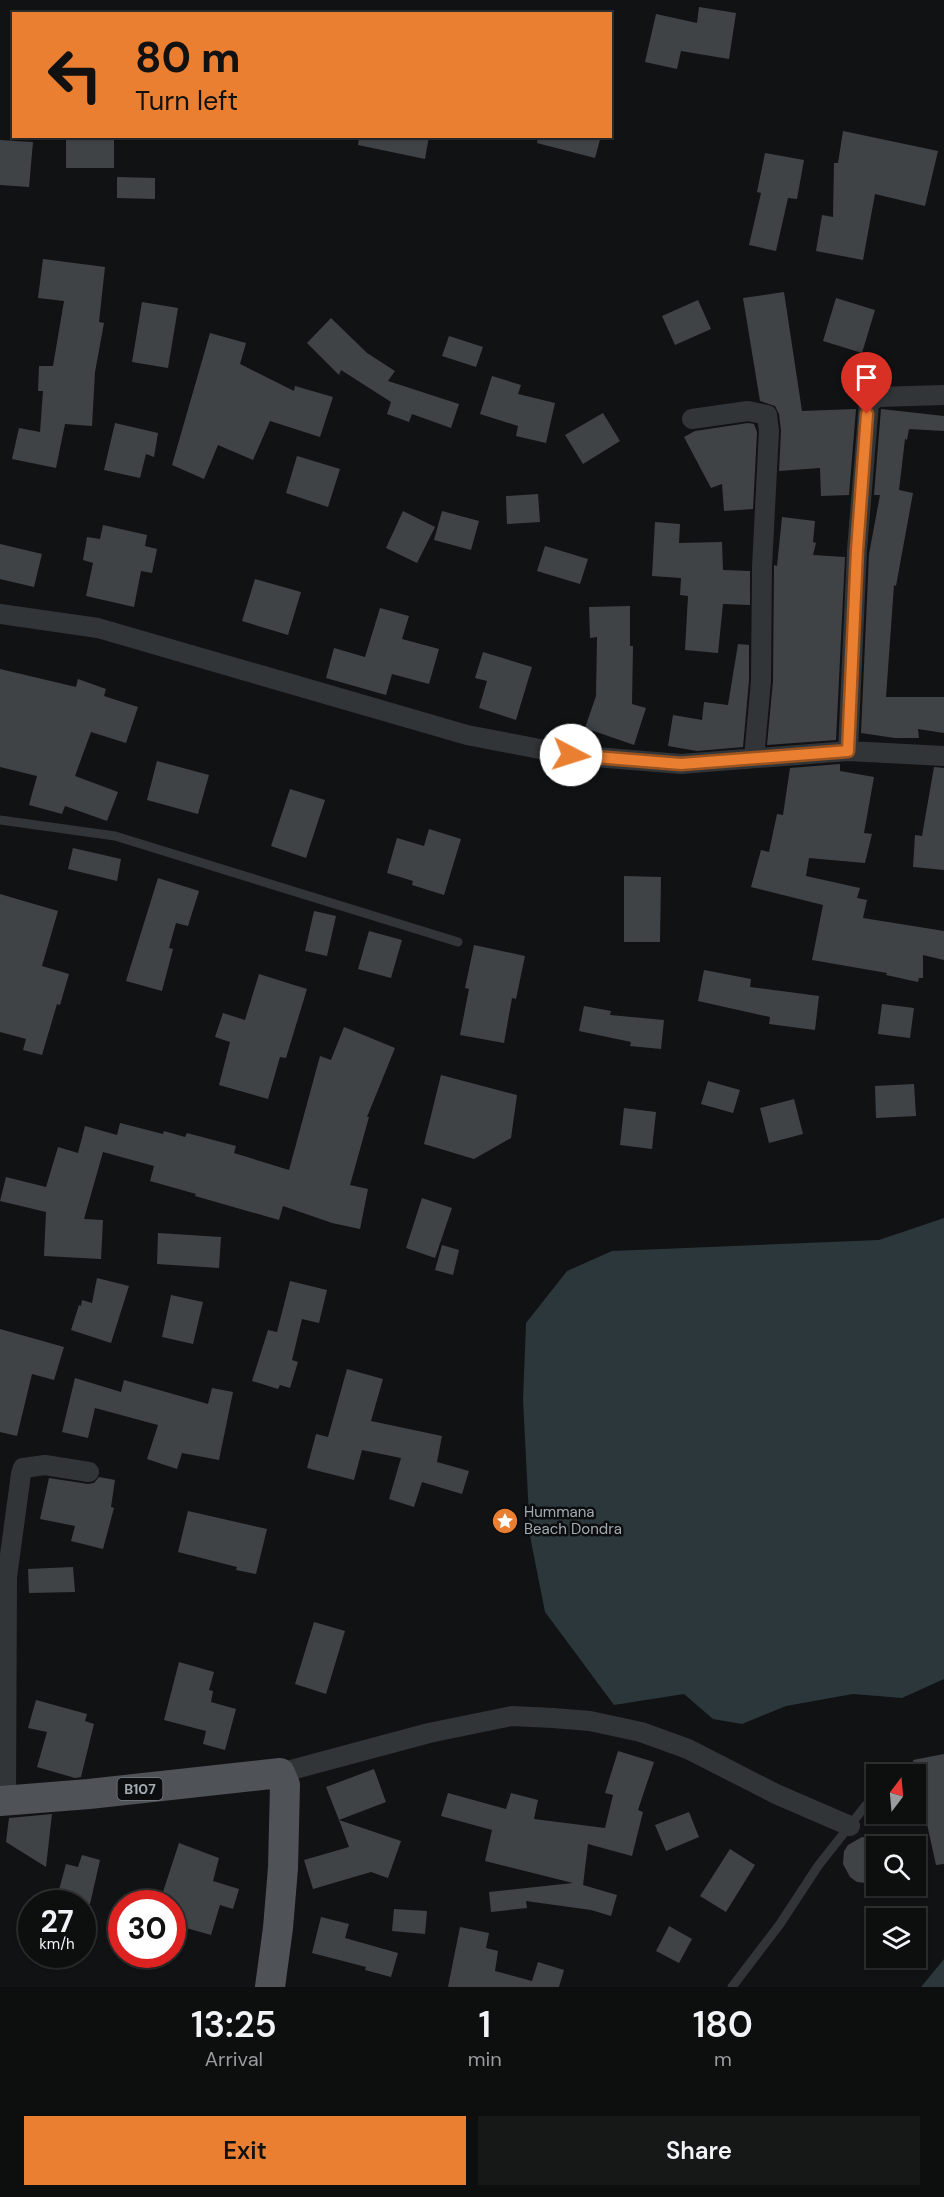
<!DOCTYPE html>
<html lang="en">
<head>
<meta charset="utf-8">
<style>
	body { margin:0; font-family:"DM Sans",sans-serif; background:#161717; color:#f1f3f6; height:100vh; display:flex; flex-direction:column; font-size:22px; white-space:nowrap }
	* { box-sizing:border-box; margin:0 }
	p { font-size:20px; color:#9a9c9e }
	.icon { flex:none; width:33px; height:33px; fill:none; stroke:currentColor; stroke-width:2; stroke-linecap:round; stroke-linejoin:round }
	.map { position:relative; height:1987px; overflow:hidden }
	.sheet { display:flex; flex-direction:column; background:#0d0e0e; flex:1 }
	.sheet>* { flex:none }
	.banner { position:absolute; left:12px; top:12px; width:600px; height:126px; border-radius:0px; box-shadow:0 2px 4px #0004,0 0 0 2px #2d2e2e; background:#ea7f32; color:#111; overflow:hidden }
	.needle { width:39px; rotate:16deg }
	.controls { position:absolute; left:866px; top:1764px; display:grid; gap:12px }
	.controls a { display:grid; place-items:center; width:60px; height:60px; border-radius:0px; background:#0d0e0e; box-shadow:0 2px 4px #0004,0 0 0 2px #2d2e2e; font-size:30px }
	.speed { position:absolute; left:18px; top:1890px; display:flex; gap:12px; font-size:30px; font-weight:700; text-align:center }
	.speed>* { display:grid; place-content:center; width:78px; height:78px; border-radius:50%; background:#0d0e0e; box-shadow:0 2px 4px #0004,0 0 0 2px #2d2e2e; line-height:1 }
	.speed small { font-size:15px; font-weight:400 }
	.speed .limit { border:9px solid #d22; background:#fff; color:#111 }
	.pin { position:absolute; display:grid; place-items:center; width:51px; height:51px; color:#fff; margin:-62px -26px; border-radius:50% 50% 50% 0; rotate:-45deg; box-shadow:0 0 6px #0007 }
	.pin .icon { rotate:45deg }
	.me { position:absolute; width:66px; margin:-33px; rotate:95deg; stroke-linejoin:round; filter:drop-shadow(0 0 4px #0008) }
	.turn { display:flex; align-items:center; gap:21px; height:126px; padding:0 24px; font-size:27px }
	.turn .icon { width:78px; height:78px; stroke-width:2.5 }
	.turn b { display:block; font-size:42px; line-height:51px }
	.eta { display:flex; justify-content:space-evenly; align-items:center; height:102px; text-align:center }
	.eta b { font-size:36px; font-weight:600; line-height:42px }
	.action { display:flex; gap:12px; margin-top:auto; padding:12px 24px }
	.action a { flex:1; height:69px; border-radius:0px; background:#ea7f32; color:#111; font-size:24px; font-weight:600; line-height:69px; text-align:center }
	.action a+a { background:#161717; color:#f1f3f6 }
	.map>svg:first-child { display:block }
</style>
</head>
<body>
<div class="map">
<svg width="944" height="1987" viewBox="0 0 944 1987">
	<rect width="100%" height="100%" fill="#111213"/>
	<!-- water -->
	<path fill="#2b373b" d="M 944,1218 L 944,1679 L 902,1698 L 853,1694 L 786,1706 L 742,1724 L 713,1719 L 684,1694 L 614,1705 L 545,1612 L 530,1536 L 523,1400 L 526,1323 L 567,1271 L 612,1251 L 879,1240 Z
		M 944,1959 L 944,1987 L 921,1987 Z"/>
	<!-- building -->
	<path fill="#404346" d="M 699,7 L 736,13 L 729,59 L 681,51 L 677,69 L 645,62 L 656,14 L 697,23 Z
		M 843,131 L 938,151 L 925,206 L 875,194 L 863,260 L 816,251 L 822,215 L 833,217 L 834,163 L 838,163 Z
		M 66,136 L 114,136 L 114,168 L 66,168 Z
		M 359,136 L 429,136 L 425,159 L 358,145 Z
		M 538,136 L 601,136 L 595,158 L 537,143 Z
		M 0,140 L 33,142 L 29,187 L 0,185 Z
		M 765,153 L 804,160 L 797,199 L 788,198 L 776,251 L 749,245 L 761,193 L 757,192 Z
		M 117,177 L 155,178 L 155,199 L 117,198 Z
		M 43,259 L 105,267 L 99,322 L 104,323 L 95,372 L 92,426 L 65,424 L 56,468 L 12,459 L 19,428 L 40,432 L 43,391 L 38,391 L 39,366 L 53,366 L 64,301 L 38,298 Z
		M 784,292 L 802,411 L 856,409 L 849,495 L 821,496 L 820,468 L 779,471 L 781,431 L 779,414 L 775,406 L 760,401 L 743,298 Z
		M 836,298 L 875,310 L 862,353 L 823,341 Z
		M 698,300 L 711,329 L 675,345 L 662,316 Z
		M 142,302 L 178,308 L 168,368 L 132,362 Z
		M 331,318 L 367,353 L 395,371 L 388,381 L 459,404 L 451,428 L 412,414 L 409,422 L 387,414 L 391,402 L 341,370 L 339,375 L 307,343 Z
		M 210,333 L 246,343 L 240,364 L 294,391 L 295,386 L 333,397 L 320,437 L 270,421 L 253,460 L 218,445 L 204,479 L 172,465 Z
		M 449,336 L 483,347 L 476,367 L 442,356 Z
		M 492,376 L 521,385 L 518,394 L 555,403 L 546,443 L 516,436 L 518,426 L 480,414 Z
		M 881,409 L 944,416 L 944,431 L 909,429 L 907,440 L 905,439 L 899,490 L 913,493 L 896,586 L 894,585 L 886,697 L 944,697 L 944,733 L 918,729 L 919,738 L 895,738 L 861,733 L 869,554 L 880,495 L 874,495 Z
		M 603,413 L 620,441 L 583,464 L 565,435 Z
		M 115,423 L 158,433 L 154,457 L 146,454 L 140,478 L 104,470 Z
		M 748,423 L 754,424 L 757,432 L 753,509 L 724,511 L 722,484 L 711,488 L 684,437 L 695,431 Z
		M 297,456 L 340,469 L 328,507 L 286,493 Z
		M 538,494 L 540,522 L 507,524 L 506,496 Z
		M 403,511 L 435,527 L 417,563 L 386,548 Z
		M 442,511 L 479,521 L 471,550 L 434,540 Z
		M 782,517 L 815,521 L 813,542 L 816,543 L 813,555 L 845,557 L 836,740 L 767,745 L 773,681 L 774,565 L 777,566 Z
		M 655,522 L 680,524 L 679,543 L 722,542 L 723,570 L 750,571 L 750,605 L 723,604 L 718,653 L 685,650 L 688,596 L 680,595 L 681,578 L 652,576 Z
		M 103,525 L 147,535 L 145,546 L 157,549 L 152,573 L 141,571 L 134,607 L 86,596 L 93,563 L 83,560 L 87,537 L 100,539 Z
		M 0,544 L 42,554 L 34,587 L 0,579 Z
		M 545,546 L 588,559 L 580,584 L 537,571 Z
		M 255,579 L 301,592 L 288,635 L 242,621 Z
		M 630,606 L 630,646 L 633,646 L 632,704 L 646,708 L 634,745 L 585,728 L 596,696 L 597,637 L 590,638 L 589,607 Z
		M 380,608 L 409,616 L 402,639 L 439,649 L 429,684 L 392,674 L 386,695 L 326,678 L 334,648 L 365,657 Z
		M 738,644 L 749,645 L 749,680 L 743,747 L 697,751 L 668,746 L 673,715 L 702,720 L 704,702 L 728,705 Z
		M 483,652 L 532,667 L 516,720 L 479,708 L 487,681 L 475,678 Z
		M 0,669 L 76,687 L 78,679 L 106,689 L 104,696 L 138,707 L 126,743 L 91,732 L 75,776 L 118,792 L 107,821 L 65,806 L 62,814 L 29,805 L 37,776 L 0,767 Z
		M 157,761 L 209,775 L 198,814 L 147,800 Z
		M 840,764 L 840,771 L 874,777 L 864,833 L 872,834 L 865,863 L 809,858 L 806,876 L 860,888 L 857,898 L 867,900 L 863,918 L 944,931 L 944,960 L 923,955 L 923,978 L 919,978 L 918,982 L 886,975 L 887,973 L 812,960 L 823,905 L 751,887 L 761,850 L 769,852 L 777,814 L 783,815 L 790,768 Z
		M 934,767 L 944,768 L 944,870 L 913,867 L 915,835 L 922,836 Z
		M 290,789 L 325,800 L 306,858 L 271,846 Z
		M 429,829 L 461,839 L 444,895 L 412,885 L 413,881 L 387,873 L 397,838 L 424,846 Z
		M 73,848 L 121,859 L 117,881 L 68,869 Z
		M 624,876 L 661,877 L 660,942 L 624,942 Z
		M 158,878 L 199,891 L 188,926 L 176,923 L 169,948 L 173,949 L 162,991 L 126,981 Z
		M 0,894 L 58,911 L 42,966 L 69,974 L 60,1005 L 57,1004 L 42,1055 L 23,1050 L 26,1039 L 0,1032 Z
		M 314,911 L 336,916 L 327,956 L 305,951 Z
		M 369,931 L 402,940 L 391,978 L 358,969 Z
		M 474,945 L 525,956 L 516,999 L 512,998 L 504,1043 L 460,1035 L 469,989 L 465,988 Z
		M 704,970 L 751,979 L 750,987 L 819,996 L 815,1030 L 769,1024 L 770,1017 L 698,1001 Z
		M 259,974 L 307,989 L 286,1058 L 280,1057 L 268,1099 L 219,1085 L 230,1042 L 215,1037 L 223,1013 L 245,1020 Z
		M 882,1004 L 914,1008 L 910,1038 L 878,1034 Z
		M 584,1006 L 611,1011 L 610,1015 L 664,1020 L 661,1049 L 630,1046 L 631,1042 L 579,1031 Z
		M 344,1027 L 395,1048 L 367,1117 L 369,1117 L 350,1185 L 368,1189 L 360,1229 L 332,1223 L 283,1206 L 279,1220 L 195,1196 L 196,1194 L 150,1181 L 154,1166 L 103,1152 L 84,1219 L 103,1220 L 101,1259 L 44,1256 L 46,1212 L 0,1201 L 6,1177 L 46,1187 L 58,1147 L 78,1153 L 85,1126 L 117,1135 L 120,1123 L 163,1134 L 164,1131 L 185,1137 L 187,1133 L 236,1146 L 234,1153 L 289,1170 L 320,1056 L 331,1060 Z
		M 441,1075 L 517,1095 L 511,1138 L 474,1159 L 424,1144 Z
		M 708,1081 L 740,1090 L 733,1113 L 701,1104 Z
		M 914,1084 L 916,1116 L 876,1118 L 875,1086 Z
		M 794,1099 L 803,1134 L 769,1143 L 760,1108 Z
		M 624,1108 L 656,1112 L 652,1149 L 620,1145 Z
		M 422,1198 L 452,1208 L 435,1258 L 406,1248 Z
		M 158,1233 L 221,1237 L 219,1268 L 157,1264 Z
		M 442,1245 L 459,1250 L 453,1275 L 435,1270 Z
		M 97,1278 L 129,1286 L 111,1343 L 71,1330 L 79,1305 L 81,1306 L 82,1300 L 92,1303 Z
		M 290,1281 L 327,1290 L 319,1323 L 302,1319 L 292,1360 L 298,1362 L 290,1388 L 280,1385 L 278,1389 L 252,1381 L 268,1330 L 277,1332 Z
		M 171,1295 L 203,1302 L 193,1344 L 162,1337 Z
		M 0,1329 L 64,1347 L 54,1380 L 32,1374 L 17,1436 L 0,1432 Z
		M 347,1369 L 383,1379 L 371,1421 L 442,1436 L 437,1462 L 469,1471 L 462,1494 L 422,1482 L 414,1507 L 389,1499 L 401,1458 L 362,1450 L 354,1480 L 307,1468 L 316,1434 L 328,1437 Z
		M 75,1378 L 121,1392 L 124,1380 L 208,1404 L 212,1388 L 233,1392 L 219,1460 L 182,1453 L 177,1469 L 147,1459 L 158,1425 L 95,1408 L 88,1438 L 62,1432 Z
		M 99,1477 L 115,1480 L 111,1507 L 114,1508 L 103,1549 L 71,1541 L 75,1526 L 40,1519 L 49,1478 L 88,1484 L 94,1483 Z
		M 188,1511 L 267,1529 L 256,1574 L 236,1570 L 237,1567 L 178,1552 Z
		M 73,1567 L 75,1592 L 29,1593 L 28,1569 Z
		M 314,1622 L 345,1631 L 326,1694 L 295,1684 Z
		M 179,1662 L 214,1672 L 209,1690 L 213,1691 L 211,1702 L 236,1709 L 225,1750 L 203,1744 L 206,1731 L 164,1720 Z
		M 36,1700 L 87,1714 L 85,1721 L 94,1724 L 81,1777 L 75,1778 L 37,1767 L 47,1732 L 28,1728 Z
		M 618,1751 L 654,1762 L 638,1810 L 643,1812 L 632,1856 L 588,1844 L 583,1885 L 617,1895 L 611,1916 L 591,1910 L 526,1901 L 527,1908 L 491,1912 L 489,1892 L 573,1883 L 485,1861 L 492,1830 L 441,1816 L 448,1793 L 506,1809 L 511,1793 L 538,1800 L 534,1819 L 605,1828 L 613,1795 L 605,1793 Z
		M 944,1754 L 944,1864 L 936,1865 L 913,1760 Z
		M 374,1769 L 386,1802 L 339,1820 L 326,1787 Z
		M 689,1812 L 699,1837 L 666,1851 L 655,1825 Z
		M 52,1814 L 46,1867 L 6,1842 L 9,1818 Z
		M 339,1820 L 401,1841 L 388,1878 L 371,1872 L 313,1889 L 304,1860 L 349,1847 Z
		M 862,1837 L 876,1839 L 876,1884 L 857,1882 L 850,1877 L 843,1864 L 844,1851 L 848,1845 Z
		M 179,1843 L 219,1858 L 213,1881 L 239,1889 L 233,1909 L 220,1905 L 211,1935 L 179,1926 L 181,1918 L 172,1916 L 172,1904 L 159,1904 Z
		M 730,1849 L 755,1865 L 726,1912 L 700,1896 Z
		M 82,1855 L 100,1860 L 90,1904 L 66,1904 L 56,1901 L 66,1864 L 78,1867 Z
		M 394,1909 L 427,1911 L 425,1934 L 392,1931 Z
		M 321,1917 L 349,1924 L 345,1938 L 398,1953 L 391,1977 L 365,1970 L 366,1967 L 312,1953 Z
		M 669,1926 L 692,1939 L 679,1963 L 656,1951 Z
		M 460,1927 L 489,1933 L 486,1948 L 498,1951 L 495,1971 L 532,1981 L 538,1962 L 564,1970 L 559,1987 L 448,1987 Z"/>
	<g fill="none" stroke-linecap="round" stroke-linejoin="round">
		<!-- service -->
		<path stroke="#323538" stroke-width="9" d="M 0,820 L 115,836 L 458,942
			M 732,1987 L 780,1924 L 818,1866 L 866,1805"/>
		<!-- minor -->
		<path stroke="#323538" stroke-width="20" d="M 692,419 L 748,411 L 767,415 L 769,431 L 762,567 L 761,681 L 754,758
			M 0,614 L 98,628 L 467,735 L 571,755 L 681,764 L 848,751 L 944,756
			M 848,751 L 857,550 L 869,403 L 877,397 L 944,395
			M 280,1773 L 429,1733 L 512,1716 L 553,1718 L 590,1721 L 641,1732 L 688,1749 L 776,1794 L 850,1826
			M 6,1801 L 7,1577 L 21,1474 L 23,1468 L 45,1465 L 89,1472"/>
		<!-- primary -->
		<path stroke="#4f5256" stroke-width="30" d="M 0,1801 L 89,1794 L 280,1773 L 285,1785 L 283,1868 L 278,1928 L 270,1987"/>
	</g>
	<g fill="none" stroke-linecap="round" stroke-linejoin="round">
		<!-- route casing -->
		<g stroke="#985320" stroke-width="15">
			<path id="route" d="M 571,755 L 681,764 L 848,751 L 857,550 L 867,414"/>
		</g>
		<!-- route -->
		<use href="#route" stroke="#ea7f32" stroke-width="10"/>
	</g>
	<!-- icons -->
	<defs>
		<g id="sight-disc" transform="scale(1.35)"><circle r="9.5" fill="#ea7f32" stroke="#0c0d0e"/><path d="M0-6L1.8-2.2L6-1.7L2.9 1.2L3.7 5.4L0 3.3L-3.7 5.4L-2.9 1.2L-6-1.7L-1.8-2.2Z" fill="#fff"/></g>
	</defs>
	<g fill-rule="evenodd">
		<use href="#sight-disc" x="505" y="1521"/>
	</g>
	<g text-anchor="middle" stroke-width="5" stroke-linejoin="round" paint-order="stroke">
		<!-- shield labels -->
		<rect fill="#0c0d0e" stroke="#767c82" stroke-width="1.5" x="117.5" y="1778" width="45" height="22" rx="4.5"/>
		<g font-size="14" font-weight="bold" fill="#a3acb3">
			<text x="140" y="1794">B107</text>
		</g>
		<!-- poi labels -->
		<g font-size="15" fill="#a3acb3" stroke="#0c0d0e" text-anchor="start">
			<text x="524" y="1517">Hummana<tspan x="524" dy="17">Beach Dondra</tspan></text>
		</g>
	</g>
</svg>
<div class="controls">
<a><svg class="needle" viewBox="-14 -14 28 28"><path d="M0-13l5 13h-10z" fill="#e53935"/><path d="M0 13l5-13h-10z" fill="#9a9c9e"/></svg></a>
<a><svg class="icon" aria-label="search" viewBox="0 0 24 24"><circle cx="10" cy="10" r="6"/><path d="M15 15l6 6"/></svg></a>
<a><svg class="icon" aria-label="layers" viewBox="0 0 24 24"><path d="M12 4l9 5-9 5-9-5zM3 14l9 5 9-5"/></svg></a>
</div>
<div class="speed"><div>27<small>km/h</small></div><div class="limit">30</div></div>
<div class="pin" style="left:867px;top:414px;background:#d93025"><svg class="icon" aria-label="arrive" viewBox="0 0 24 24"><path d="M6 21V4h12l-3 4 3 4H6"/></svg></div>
<svg class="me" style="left:571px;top:755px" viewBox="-20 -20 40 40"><circle r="19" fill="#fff"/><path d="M0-13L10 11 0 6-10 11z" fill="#ea7f32"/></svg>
<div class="banner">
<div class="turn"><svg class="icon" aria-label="left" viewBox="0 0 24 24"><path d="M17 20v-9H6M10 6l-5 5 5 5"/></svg><div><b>80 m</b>Turn left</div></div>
</div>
</div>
<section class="sheet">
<div class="eta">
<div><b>13:25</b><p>Arrival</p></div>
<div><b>1</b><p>min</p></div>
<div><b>180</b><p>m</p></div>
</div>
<div class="action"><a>Exit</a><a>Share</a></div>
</section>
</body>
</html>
